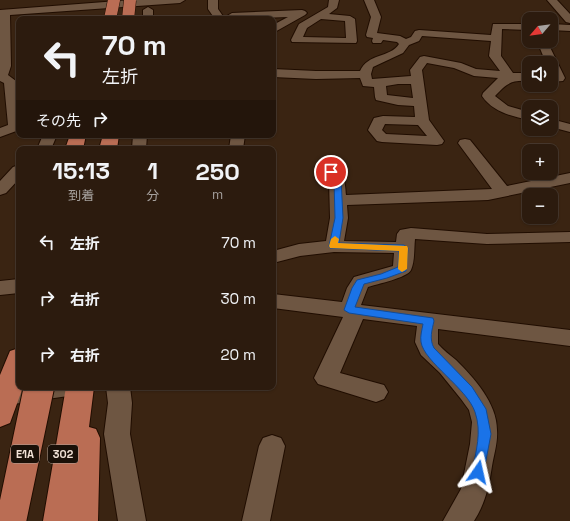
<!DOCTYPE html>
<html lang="ja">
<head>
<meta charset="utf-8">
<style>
	body { margin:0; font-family:"Space Grotesk","Noto Sans JP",sans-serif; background:#342417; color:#f1f3f6; height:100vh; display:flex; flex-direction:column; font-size:15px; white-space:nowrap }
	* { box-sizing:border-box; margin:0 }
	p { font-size:13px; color:#a6a19e }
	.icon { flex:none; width:22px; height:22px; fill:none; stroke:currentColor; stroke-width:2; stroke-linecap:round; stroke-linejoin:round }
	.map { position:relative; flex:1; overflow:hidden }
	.side { position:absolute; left:16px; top:146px; width:260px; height:244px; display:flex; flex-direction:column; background:#2c1b0e; border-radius:8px; box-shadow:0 1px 3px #0004,0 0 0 1px #48392e }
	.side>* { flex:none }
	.banner { position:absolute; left:16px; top:16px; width:260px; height:122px; border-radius:8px; box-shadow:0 1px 3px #0004,0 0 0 1px #48392e; background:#2c1b0e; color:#f1f3f6; overflow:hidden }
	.needle { width:26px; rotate:241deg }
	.controls { position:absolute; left:522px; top:12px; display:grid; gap:8px }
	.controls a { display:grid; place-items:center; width:36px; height:36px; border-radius:8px; background:#2c1b0e; box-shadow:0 1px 3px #0004,0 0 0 1px #48392e; font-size:20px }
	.pin { position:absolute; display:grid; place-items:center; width:34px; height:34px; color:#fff; margin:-17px; border:2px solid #fff; border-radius:50%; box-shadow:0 1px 4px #0007 }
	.me { position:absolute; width:44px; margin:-22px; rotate:11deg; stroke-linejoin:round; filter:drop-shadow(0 0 3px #0008) }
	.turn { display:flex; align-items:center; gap:14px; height:84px; padding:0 20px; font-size:18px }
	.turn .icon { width:52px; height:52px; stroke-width:2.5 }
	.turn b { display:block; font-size:28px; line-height:34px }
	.then { display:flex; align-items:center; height:38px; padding:0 20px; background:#0003; gap:8px; font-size:15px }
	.eta { display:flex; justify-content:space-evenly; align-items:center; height:68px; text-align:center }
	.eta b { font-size:24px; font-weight:600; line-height:28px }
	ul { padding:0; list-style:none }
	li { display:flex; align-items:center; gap:12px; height:56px; padding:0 20px }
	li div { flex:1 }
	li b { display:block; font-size:15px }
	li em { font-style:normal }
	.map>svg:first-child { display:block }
</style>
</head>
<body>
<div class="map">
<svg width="570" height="521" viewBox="0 0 570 521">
	<rect width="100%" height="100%" fill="#3a2412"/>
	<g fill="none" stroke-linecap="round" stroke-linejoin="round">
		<!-- minor casing -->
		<g stroke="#200d00" stroke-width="2">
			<path id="minor" d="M 131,0 L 185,0 L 180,3 L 10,15 L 11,66 L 8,75 L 16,81 L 19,104 L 19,130 L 0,137 L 0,128 L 8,125 L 4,83 L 0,81 L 0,10 Z
				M 208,0 L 218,0 L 218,9 L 225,19 L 215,19 L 208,9 Z
				M 329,0 L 339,0 L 337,8 L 329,14 L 350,16 L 355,19 L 357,41 L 356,43 L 292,42 L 291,40 L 299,24 L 328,7 ZM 321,19 L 345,21 L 346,38 L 303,37 L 307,28 Z
				M 364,0 L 374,0 L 381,17 L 377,33 L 400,36 L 406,39 L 411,37 L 415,31 L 419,30 L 491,35 L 493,24 L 529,24 L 529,30 L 502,29 L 501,56 L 513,73 L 529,73 L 529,81 C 511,80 507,83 495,96 L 508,106 L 529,112 L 529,120 C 511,116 493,112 482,96 L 483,93 L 498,78 L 474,76 L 454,68 L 427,63 L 422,70 L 429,120 L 444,141 L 442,144 L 437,145 L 382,142 L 377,141 L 368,130 L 374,118 L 383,116 L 415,117 L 414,106 L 398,105 L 376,100 L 375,97 L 374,87 L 363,86 L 360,78 L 316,79 L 273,77 L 273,69 L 316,71 L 360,71 C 368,53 390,58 399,44 L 397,42 L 383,40 L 381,43 L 373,43 L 372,41 L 373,38 L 367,37 L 366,35 L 371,17 ZM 422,36 L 491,41 L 489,56 L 500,71 L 476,69 L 461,63 L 424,56 L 420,57 L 410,70 L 411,76 L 372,79 L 371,74 L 373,67 L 403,53 L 409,45 L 419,41 ZM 398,84 L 411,84 L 413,98 L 387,95 L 386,86 ZM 385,124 L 418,125 L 427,136 L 386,134 L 382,130 Z
				M 547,0 L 557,0 L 570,14 L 570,23 L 566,22 Z
				M 148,7 L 153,10 L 153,19 L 143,19 L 143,10 Z
				M 302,10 L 305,11 L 307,13 L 305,15 L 273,33 L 273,25 L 288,17 L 232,19 L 227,16 L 232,13 Z
				M 551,24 L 570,25 L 570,31 L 551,30 Z
				M 537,41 L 547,41 L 565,78 L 563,81 L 551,82 L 551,63 L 546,63 Z
				M 551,119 L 570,124 L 570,132 L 551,127 Z
				M 43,135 L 57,135 L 51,149 L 37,149 Z
				M 133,135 L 147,135 L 146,149 L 132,149 Z
				M 231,135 L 245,135 L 243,149 L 229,149 Z
				M 465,139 L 470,140 L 507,186 L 570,173 L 570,183 L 488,200 L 347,205 L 348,218 L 344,241 L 396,242 L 397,234 L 400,230 L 411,228 L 487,234 L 570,232 L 570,242 L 487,244 L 415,239 C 414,248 415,261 411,270 C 407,278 377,284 368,287 L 361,305 L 570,330 L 570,346 L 438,329 L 438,344 C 443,350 450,355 456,360 C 474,378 497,403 497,430 C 498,442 494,454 492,466 C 489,486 485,504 474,521 L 443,521 L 461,489 L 470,444 L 472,422 L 469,410 L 461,399 L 440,373 L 421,355 L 415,342 L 417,326 L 363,319 L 340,373 L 384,385 L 388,392 L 384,399 L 376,402 L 318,384 L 314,378 L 343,317 L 273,308 L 273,294 L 342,302 L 347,288 L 354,277 L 393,266 L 394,253 L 334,252 L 300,256 L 273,263 L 273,251 L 299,244 L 326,241 L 330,218 L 329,180 L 323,173 L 325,170 C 344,165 345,181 346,195 L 492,189 L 458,143 L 460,140 Z
				M 19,165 L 19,179 L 6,193 L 0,195 L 0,181 L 13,167 Z
				M 19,279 L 19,293 L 0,295 L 0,281 Z
				M 19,384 L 19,387 L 80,387 L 76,394 L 68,396 L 0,406 L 0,386 Z
				M 106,387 L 130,387 L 132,403 L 130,434 L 146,521 L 118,521 L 104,434 L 108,403 Z
				M 272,435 L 281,438 L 285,446 L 270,521 L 242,521 L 259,446 L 263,438 Z"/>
		</g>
		<!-- highway casing -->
		<g stroke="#200d00" stroke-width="2">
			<path id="highway" d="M 70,135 L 86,135 L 83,149 L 65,149 Z
				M 103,135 L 119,135 L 117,149 L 99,149 Z
				M 19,348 L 19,387 L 23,387 L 10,423 L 0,427 L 0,375 L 10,351 Z
				M 66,387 L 94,387 L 89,427 L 96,429 L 100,438 L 98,521 L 43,521 Z"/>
		</g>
		<!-- minor -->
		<use href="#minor" fill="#6e5642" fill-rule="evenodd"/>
		<!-- highway -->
		<use href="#highway" fill="#ba6d54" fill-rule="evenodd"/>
		<!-- highway-bridge-far1 casing -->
		<g stroke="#200d00" stroke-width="13" stroke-linecap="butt">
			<path id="highway-bridge-far1" d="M 110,19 L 114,0
				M 128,19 L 130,0"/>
		</g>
		<!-- highway-bridge casing -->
		<g stroke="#200d00" stroke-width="32" stroke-linecap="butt">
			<path id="highway-bridge" d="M 11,521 L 39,387"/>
		</g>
		<!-- highway-bridge-far1 -->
		<use href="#highway-bridge-far1" stroke="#ba6d54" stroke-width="12"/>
		<!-- highway-bridge -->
		<use href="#highway-bridge" stroke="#ba6d54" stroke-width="30"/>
	</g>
	<!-- route -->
	<path fill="#1a73e8" stroke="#114b97" d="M 331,170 L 341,179 L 343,218 L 339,243 L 404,245 L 408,248 L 406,271 L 387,278 L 364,284 L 355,307 L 433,318 L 434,321 C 432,330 429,339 434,348 L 472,387 L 486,409 L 491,434 L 483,476 L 478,477 L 474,476 L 472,472 C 476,451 482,432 475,412 C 467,388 424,362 421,342 C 420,336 422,330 423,324 L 349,313 L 344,310 L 352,288 L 357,280 L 381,274 L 398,267 L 399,251 L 330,248 L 329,246 L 335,218 L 334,180 L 327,172 Z"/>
	<!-- slow -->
	<path fill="#f59e0b" d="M 335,236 L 339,239 L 338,243 L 407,246 L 408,248 L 407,269 L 402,272 L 398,269 L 399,251 L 330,248 L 329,246 L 331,239 Z"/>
	<g text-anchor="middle" stroke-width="4" stroke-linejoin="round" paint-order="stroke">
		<!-- shield labels -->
		<g fill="#1a1008" stroke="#b0a399" stroke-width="1">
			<rect x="11" y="445" width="28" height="18" rx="3"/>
			<rect x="48" y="445" width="30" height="18" rx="3"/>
		</g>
		<g font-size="11" font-weight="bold" fill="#f1e2d7">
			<text x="25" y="458">E1A</text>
			<text x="63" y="458">302</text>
		</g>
	</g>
</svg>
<div class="controls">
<a><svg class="needle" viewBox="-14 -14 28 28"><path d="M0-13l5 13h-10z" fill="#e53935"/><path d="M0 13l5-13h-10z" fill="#a6a19e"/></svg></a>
<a><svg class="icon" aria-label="sound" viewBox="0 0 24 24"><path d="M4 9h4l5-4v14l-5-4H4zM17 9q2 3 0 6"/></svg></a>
<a><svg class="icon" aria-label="layers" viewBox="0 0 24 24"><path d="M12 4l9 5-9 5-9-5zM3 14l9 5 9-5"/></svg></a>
<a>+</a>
<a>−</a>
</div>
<div class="pin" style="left:331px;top:172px;background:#d93025"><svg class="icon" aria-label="arrive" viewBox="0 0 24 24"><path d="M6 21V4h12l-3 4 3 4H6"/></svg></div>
<svg class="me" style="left:478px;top:472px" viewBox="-20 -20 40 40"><path d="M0-17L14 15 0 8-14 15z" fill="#1a73e8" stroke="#fff" stroke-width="4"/></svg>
<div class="banner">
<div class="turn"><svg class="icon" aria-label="left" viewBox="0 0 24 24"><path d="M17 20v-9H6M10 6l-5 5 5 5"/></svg><div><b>70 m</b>左折</div></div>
<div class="then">その先<svg class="icon" aria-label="right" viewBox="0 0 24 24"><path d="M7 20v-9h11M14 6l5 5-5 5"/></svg></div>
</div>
<section class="side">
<div class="eta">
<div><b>15:13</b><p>到着</p></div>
<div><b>1</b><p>分</p></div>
<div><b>250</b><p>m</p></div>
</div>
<ul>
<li><svg class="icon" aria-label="left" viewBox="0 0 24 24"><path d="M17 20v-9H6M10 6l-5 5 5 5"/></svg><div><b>左折</b></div><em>70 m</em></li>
<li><svg class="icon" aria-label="right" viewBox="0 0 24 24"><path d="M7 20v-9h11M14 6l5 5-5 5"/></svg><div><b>右折</b></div><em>30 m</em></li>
<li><svg class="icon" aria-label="right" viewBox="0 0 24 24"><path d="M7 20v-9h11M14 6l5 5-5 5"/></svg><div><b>右折</b></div><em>20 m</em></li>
</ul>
</section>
</div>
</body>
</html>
